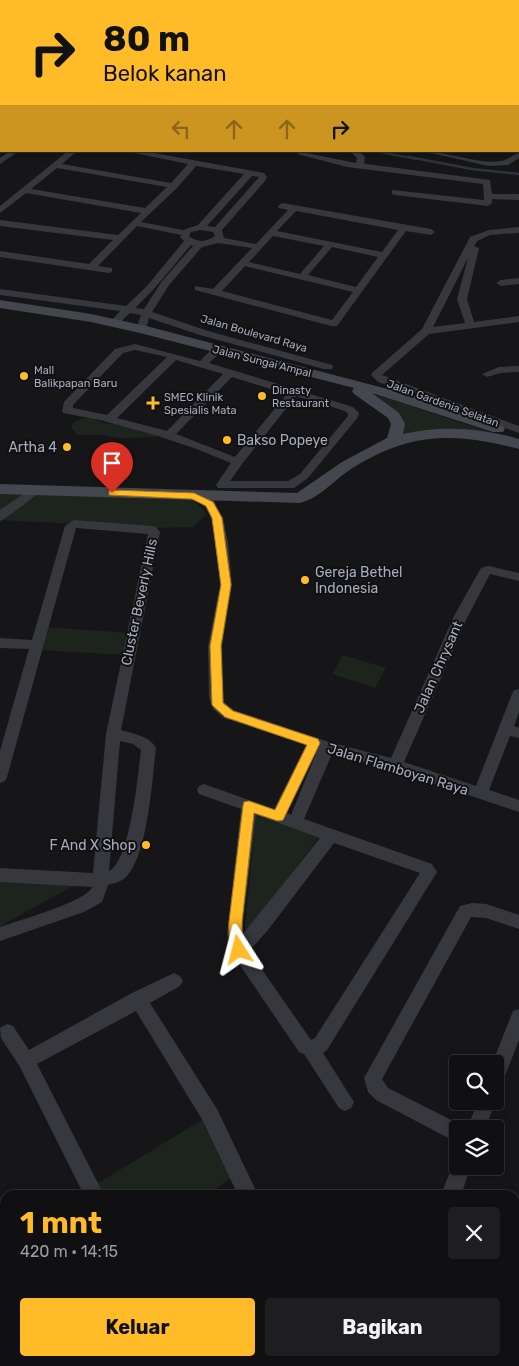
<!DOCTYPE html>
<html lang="id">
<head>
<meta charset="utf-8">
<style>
	body { margin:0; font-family:Rubik,sans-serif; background:#1e1e21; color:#f1f3f6; height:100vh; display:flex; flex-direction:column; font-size:19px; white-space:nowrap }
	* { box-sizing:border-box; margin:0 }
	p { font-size:16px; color:#9c9da0 }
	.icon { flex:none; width:28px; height:28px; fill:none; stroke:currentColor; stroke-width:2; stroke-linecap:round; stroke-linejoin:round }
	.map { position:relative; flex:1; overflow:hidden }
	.sheet { position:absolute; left:0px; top:1190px; width:520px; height:176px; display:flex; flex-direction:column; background:#101013; border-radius:15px 15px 0 0; box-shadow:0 2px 8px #0003,0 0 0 1px #303033 }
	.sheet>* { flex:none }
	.hud { position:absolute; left:0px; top:0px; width:520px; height:152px; box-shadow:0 2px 8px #0003,0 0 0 1px #303033; background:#ffbb28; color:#111; overflow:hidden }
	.tools { position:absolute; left:449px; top:1055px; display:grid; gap:10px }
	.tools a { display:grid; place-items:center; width:55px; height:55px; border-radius:5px; background:#101013; box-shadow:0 2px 8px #0003,0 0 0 1px #303033; font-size:25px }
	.pin { position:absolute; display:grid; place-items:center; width:42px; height:42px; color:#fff; margin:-51px -21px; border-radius:50% 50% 50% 0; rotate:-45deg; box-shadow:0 0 5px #0007 }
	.pin .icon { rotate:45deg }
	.me { position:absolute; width:55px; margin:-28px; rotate:351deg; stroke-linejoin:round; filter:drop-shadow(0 0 4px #0008) }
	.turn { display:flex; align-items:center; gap:18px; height:105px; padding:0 20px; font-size:22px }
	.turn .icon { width:65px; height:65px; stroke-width:2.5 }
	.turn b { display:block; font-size:35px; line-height:42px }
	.lanes { display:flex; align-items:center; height:48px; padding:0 20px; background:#0003; justify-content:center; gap:25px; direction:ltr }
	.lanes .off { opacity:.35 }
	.round { display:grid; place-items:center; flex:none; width:52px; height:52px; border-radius:5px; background:#1e1e21 }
	.summary { display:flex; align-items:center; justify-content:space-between; height:85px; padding:0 20px }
	h1 { font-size:30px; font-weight:700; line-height:38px; color:#ffbb28 }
	.cta { display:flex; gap:10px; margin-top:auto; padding:10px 20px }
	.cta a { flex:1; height:58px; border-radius:5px; background:#ffbb28; color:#111; font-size:20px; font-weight:700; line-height:58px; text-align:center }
	.cta a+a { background:#1e1e21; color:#f1f3f6 }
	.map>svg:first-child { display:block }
</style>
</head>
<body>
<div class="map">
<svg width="519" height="1366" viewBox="0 0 519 1366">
	<rect width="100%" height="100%" fill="#161619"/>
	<!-- green -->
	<path fill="#1c241d" d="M 359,389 L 486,431 L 500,437 L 396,439 L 399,424 Z
		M 83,418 L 92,418 L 106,424 L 117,423 L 158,434 L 157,437 L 119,438 L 104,435 L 77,435 L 71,427 L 74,422 Z
		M 0,489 L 189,496 L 207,514 L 193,527 L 152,528 L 0,520 Z
		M 43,627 L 133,633 L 128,655 L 37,650 Z
		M 343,655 L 386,668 L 375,688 L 332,674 Z
		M 256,816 L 319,837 L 244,936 Z
		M 0,875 L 84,880 L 0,926 Z
		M 210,1115 L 244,1170 L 206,1195 L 94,1195 L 90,1188 Z"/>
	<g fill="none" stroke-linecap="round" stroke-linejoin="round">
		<!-- stream-far1 -->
		<path stroke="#2b353e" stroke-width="2" d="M 375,151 L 416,159"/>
		<!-- stream -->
		<path stroke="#2b353e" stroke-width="2.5" d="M 409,157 L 472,169 L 519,174"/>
		<!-- street -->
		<path fill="#37383e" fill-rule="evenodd" d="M 44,0 L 62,0 L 63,1 L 45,1 Z
			M 281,0 L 287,0 L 288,1 L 282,1 Z
			M 0,14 L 1,14 L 1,18 L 0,18 Z
			M 0,73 L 1,73 L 1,77 L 0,77 Z
			M 0,119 L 1,119 L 1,124 L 0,124 Z
			M 10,151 L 19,151 L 0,164 L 0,158 Z
			M 68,151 L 77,151 L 62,164 L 171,183 L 188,164 L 125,151 L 143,151 L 264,173 L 267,177 L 265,181 L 222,230 L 224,238 L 256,244 L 288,210 L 279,208 L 278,206 L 282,203 L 431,229 L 435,232 L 431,235 L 406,231 L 337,326 L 331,326 L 195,290 L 195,286 L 213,289 L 252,248 L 218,243 L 202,247 L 169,285 L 152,312 L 208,331 L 332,365 L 333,367 L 332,369 L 324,369 L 200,335 L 149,318 L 146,329 L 141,332 L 136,329 L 141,315 L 130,313 L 117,325 L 114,326 L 109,323 L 120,311 L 0,295 L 0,289 L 126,306 L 147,286 L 184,241 L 180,237 L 181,235 L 137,226 L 98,266 L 112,268 L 112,272 L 109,273 L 0,257 L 0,251 L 89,264 L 113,240 L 0,226 L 0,220 L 118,235 L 141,213 L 26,193 L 0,213 L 0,206 ZM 196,166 L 244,174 L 198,225 L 183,230 L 141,222 L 177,188 ZM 57,168 L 167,187 L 145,208 L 31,189 ZM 252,176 L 259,177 L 215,227 L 207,226 ZM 296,211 L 398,230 L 382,252 L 277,231 ZM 201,230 L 213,232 L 215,236 C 206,242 198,243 189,236 L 191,232 ZM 273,236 L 324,246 L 300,274 L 249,262 ZM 191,245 L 193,246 L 162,281 L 144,309 L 135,308 L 153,290 ZM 332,247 L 378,257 L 356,287 L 308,275 ZM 245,266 L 353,292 L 332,320 L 222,291 Z
			M 350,151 L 359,151 L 365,157 L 364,163 L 366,164 L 490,180 L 492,194 L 519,194 L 519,200 L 492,199 L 492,203 L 488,206 L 395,195 L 392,194 L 392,190 L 484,200 L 483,184 L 347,167 L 297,154 L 301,152 L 356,163 L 357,158 Z
			M 422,151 C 447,151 478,165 501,161 C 507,160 513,155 519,153 L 519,158 L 508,165 L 489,166 Z
			M 519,227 L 519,233 L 490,235 L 477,241 L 474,246 L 479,248 L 467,299 L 474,322 L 519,316 L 519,322 L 429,334 L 382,375 L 519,426 L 519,433 L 378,382 L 371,375 L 372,373 L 422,329 L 470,237 L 489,230 ZM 468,258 L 457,299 L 465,323 L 433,327 Z
			M 519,278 L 519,284 L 501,286 L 496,283 L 501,280 Z
			M 135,344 L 200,361 L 213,348 L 221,348 L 221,352 L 209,363 L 353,407 L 359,413 L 358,417 L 308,478 L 294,488 L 218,488 L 216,485 L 231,463 L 194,448 L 155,435 L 100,420 L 63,413 L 62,411 L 64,402 L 115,349 ZM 135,350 L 167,357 L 107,415 L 73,408 L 73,405 L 123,353 ZM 176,360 L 223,374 L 167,431 L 117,418 ZM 232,377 L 287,394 L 235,457 L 176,434 ZM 296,396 L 345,411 L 348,414 L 348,416 L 300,474 L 288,481 L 230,481 L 242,464 Z
			M 519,366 L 519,372 L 500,373 L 487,377 L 482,374 L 499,367 Z
			M 35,486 L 39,487 L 41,490 L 39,493 C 32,498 6,519 0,521 L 0,510 Z
			M 194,492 L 214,501 L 223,518 L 228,542 L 232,585 L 222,646 L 224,702 L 234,710 L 329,742 L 391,758 L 454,616 L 481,568 L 489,566 L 519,573 L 519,581 L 490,574 L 468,616 L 404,762 L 476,786 L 512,694 L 514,690 L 519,689 L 519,712 L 514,726 L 519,728 L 519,738 L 510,736 L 489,790 L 519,800 L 519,812 L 394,770 L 332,754 L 304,819 L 432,864 L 437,872 L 327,1050 L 323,1053 L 354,1102 L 351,1108 L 345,1111 L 339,1108 L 304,1054 L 299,1052 L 233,955 L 227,935 L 241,809 L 199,794 L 197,790 L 199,786 L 204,784 L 274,809 L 306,745 L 224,718 L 213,709 L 209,697 L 208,646 L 220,585 L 216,542 L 211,518 L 205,506 L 188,496 ZM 318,749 L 291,815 L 287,813 ZM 256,815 L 320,838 L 243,934 L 243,922 ZM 334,843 L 420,873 L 315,1038 L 311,1040 L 249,951 L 268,930 Z
			M 74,520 L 152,526 L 156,527 L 160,532 L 121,730 C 133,734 150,736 156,748 C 152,780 148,855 126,877 C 121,882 114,883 108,885 L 102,902 L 84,912 L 0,941 L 0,927 C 17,921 88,901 92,887 L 0,882 L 0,868 L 93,873 L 106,734 L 148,534 L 76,528 L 7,777 L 5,781 L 0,783 L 0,751 L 29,649 L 0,648 L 0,638 L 32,640 L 65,526 ZM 120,741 L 133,744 L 141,750 C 138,774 130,862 109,871 Z
			M 472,903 L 486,904 L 519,915 L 519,929 L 486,918 L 471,917 L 382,1079 L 388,1088 L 465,1127 L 458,1129 L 458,1143 L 376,1100 L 368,1092 L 364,1078 L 460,906 Z
			M 174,973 L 180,976 L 183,981 L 180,986 L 150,1003 L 217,1109 L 258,1195 L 238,1195 L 203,1121 L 136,1011 L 37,1064 L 104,1195 L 84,1195 L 20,1067 L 1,1038 L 0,1028 L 7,1024 L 13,1026 L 29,1050 L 132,993 Z
			M 519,1009 L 519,1040 L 501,1086 L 495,1089 L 495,1064 L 492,1064 L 513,1011 Z
			M 495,1098 L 496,1101 L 485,1129 L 467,1129 L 478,1101 L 495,1101 Z
			M 458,1158 L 458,1166 L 471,1166 L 461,1195 L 441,1195 L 455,1159 Z
			M 5,1255 L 5,1276 L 0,1278 L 0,1257 Z
			M 515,1259 L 519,1260 L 519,1280 L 515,1279 Z
			M 5,1277 L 5,1298 L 0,1300 L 0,1279 Z
			M 169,1361 L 191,1361 L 193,1366 L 170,1366 Z"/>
		<!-- secondary -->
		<path fill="#45474e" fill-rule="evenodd" d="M 0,300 L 91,314 L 146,326 L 407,394 L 503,426 L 505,429 L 503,432 L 493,432 L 372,393 L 399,413 L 405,424 L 403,434 C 441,425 482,428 519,439 L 519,449 C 452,432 410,432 351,469 C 334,480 320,498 300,503 L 0,494 L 0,484 L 297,493 L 342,462 L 387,438 L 391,424 L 388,418 L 354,394 L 352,391 L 354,388 L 140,333 L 91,322 L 0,308 Z"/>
	</g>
	<!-- route -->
	<path fill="#ffbb28" stroke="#a67a1a" d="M 112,490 L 194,493 L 213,502 L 222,518 L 231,585 L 221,646 L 223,703 L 233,711 L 318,739 L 320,743 L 283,820 L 278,821 L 254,813 L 242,922 L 242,935 L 246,950 L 244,954 L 239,956 L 234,954 C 230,944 228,933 229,922 L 243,806 L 244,802 L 249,801 L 275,810 L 307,745 L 225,717 L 212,705 L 210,646 L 221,585 L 212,518 L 206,506 L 192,499 L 109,495 L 109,491 Z"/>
	<!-- markers -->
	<g fill="#ffbb28" stroke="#111114" stroke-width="2">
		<circle cx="24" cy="376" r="5"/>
		<circle cx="262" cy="396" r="5"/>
		<path d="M150.5 395.5h5v5h5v5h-5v5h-5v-5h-5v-5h5z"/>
		<circle cx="227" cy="440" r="5"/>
		<circle cx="67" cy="447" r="5"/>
		<circle cx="305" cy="580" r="5"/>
		<circle cx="146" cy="845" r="5"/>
	</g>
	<g text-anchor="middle" stroke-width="4" stroke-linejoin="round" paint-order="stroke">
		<!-- far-street labels -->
		<g font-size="11" fill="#a7acba" stroke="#111114">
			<text transform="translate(254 333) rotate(16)" y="4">Jalan Boulevard Raya</text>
			<text transform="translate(262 361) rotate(14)" y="4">Jalan Sungai Ampal</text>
			<text transform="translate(443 403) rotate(20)" y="4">Jalan Gardenia Selatan</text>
		</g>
		<!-- far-poi labels -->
		<g font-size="11" fill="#a7acba" stroke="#111114" text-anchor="start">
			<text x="34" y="374">Mall<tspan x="34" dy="13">Balikpapan Baru</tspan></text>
			<text x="272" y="394">Dinasty<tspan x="272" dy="13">Restaurant</tspan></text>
			<text x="164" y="401">SMEC Klinik<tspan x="164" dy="13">Spesialis Mata</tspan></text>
		</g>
		<!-- poi labels -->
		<g font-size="14" fill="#a7acba" stroke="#111114" text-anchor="start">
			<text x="237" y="445">Bakso Popeye</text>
			<text x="57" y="452" text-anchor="end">Artha 4</text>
			<text x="315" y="577">Gereja Bethel<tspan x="315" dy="16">Indonesia</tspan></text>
			<text x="136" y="850" text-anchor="end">F And X Shop</text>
		</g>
		<!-- street labels -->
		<g font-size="14" fill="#a7acba" stroke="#111114">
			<text transform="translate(139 602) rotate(-78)" y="5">Cluster Beverly Hills</text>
			<text transform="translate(438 667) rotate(-66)" y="5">Jalan Chrysant</text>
			<text transform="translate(398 769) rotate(17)" y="5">Jalan Flamboyan Raya</text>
		</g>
	</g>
</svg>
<div class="tools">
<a><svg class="icon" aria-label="search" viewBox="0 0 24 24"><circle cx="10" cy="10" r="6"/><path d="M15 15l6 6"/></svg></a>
<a><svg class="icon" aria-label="layers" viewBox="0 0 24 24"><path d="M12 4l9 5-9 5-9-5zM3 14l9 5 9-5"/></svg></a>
</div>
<div class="pin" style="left:112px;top:493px;background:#d93025"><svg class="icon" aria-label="arrive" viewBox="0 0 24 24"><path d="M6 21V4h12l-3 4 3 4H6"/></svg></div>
<svg class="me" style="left:239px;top:950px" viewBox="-20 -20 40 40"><path d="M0-17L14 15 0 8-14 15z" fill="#ffbb28" stroke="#fff" stroke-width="4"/></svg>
<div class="hud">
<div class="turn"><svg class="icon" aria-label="right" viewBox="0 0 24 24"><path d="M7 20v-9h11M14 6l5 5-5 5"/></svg><div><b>80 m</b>Belok kanan</div></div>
<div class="lanes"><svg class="icon off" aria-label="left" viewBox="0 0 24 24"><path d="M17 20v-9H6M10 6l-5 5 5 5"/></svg><svg class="icon off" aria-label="ahead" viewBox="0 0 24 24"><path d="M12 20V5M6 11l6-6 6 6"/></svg><svg class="icon off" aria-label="ahead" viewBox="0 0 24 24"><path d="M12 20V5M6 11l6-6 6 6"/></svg><svg class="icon" aria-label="right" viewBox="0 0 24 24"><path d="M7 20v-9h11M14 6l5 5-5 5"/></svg></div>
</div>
<section class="sheet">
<div class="summary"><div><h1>1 mnt</h1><p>420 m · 14:15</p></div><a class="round"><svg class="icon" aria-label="close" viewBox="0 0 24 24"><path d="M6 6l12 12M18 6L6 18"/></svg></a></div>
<div class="cta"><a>Keluar</a><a>Bagikan</a></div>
</section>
</div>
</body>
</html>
